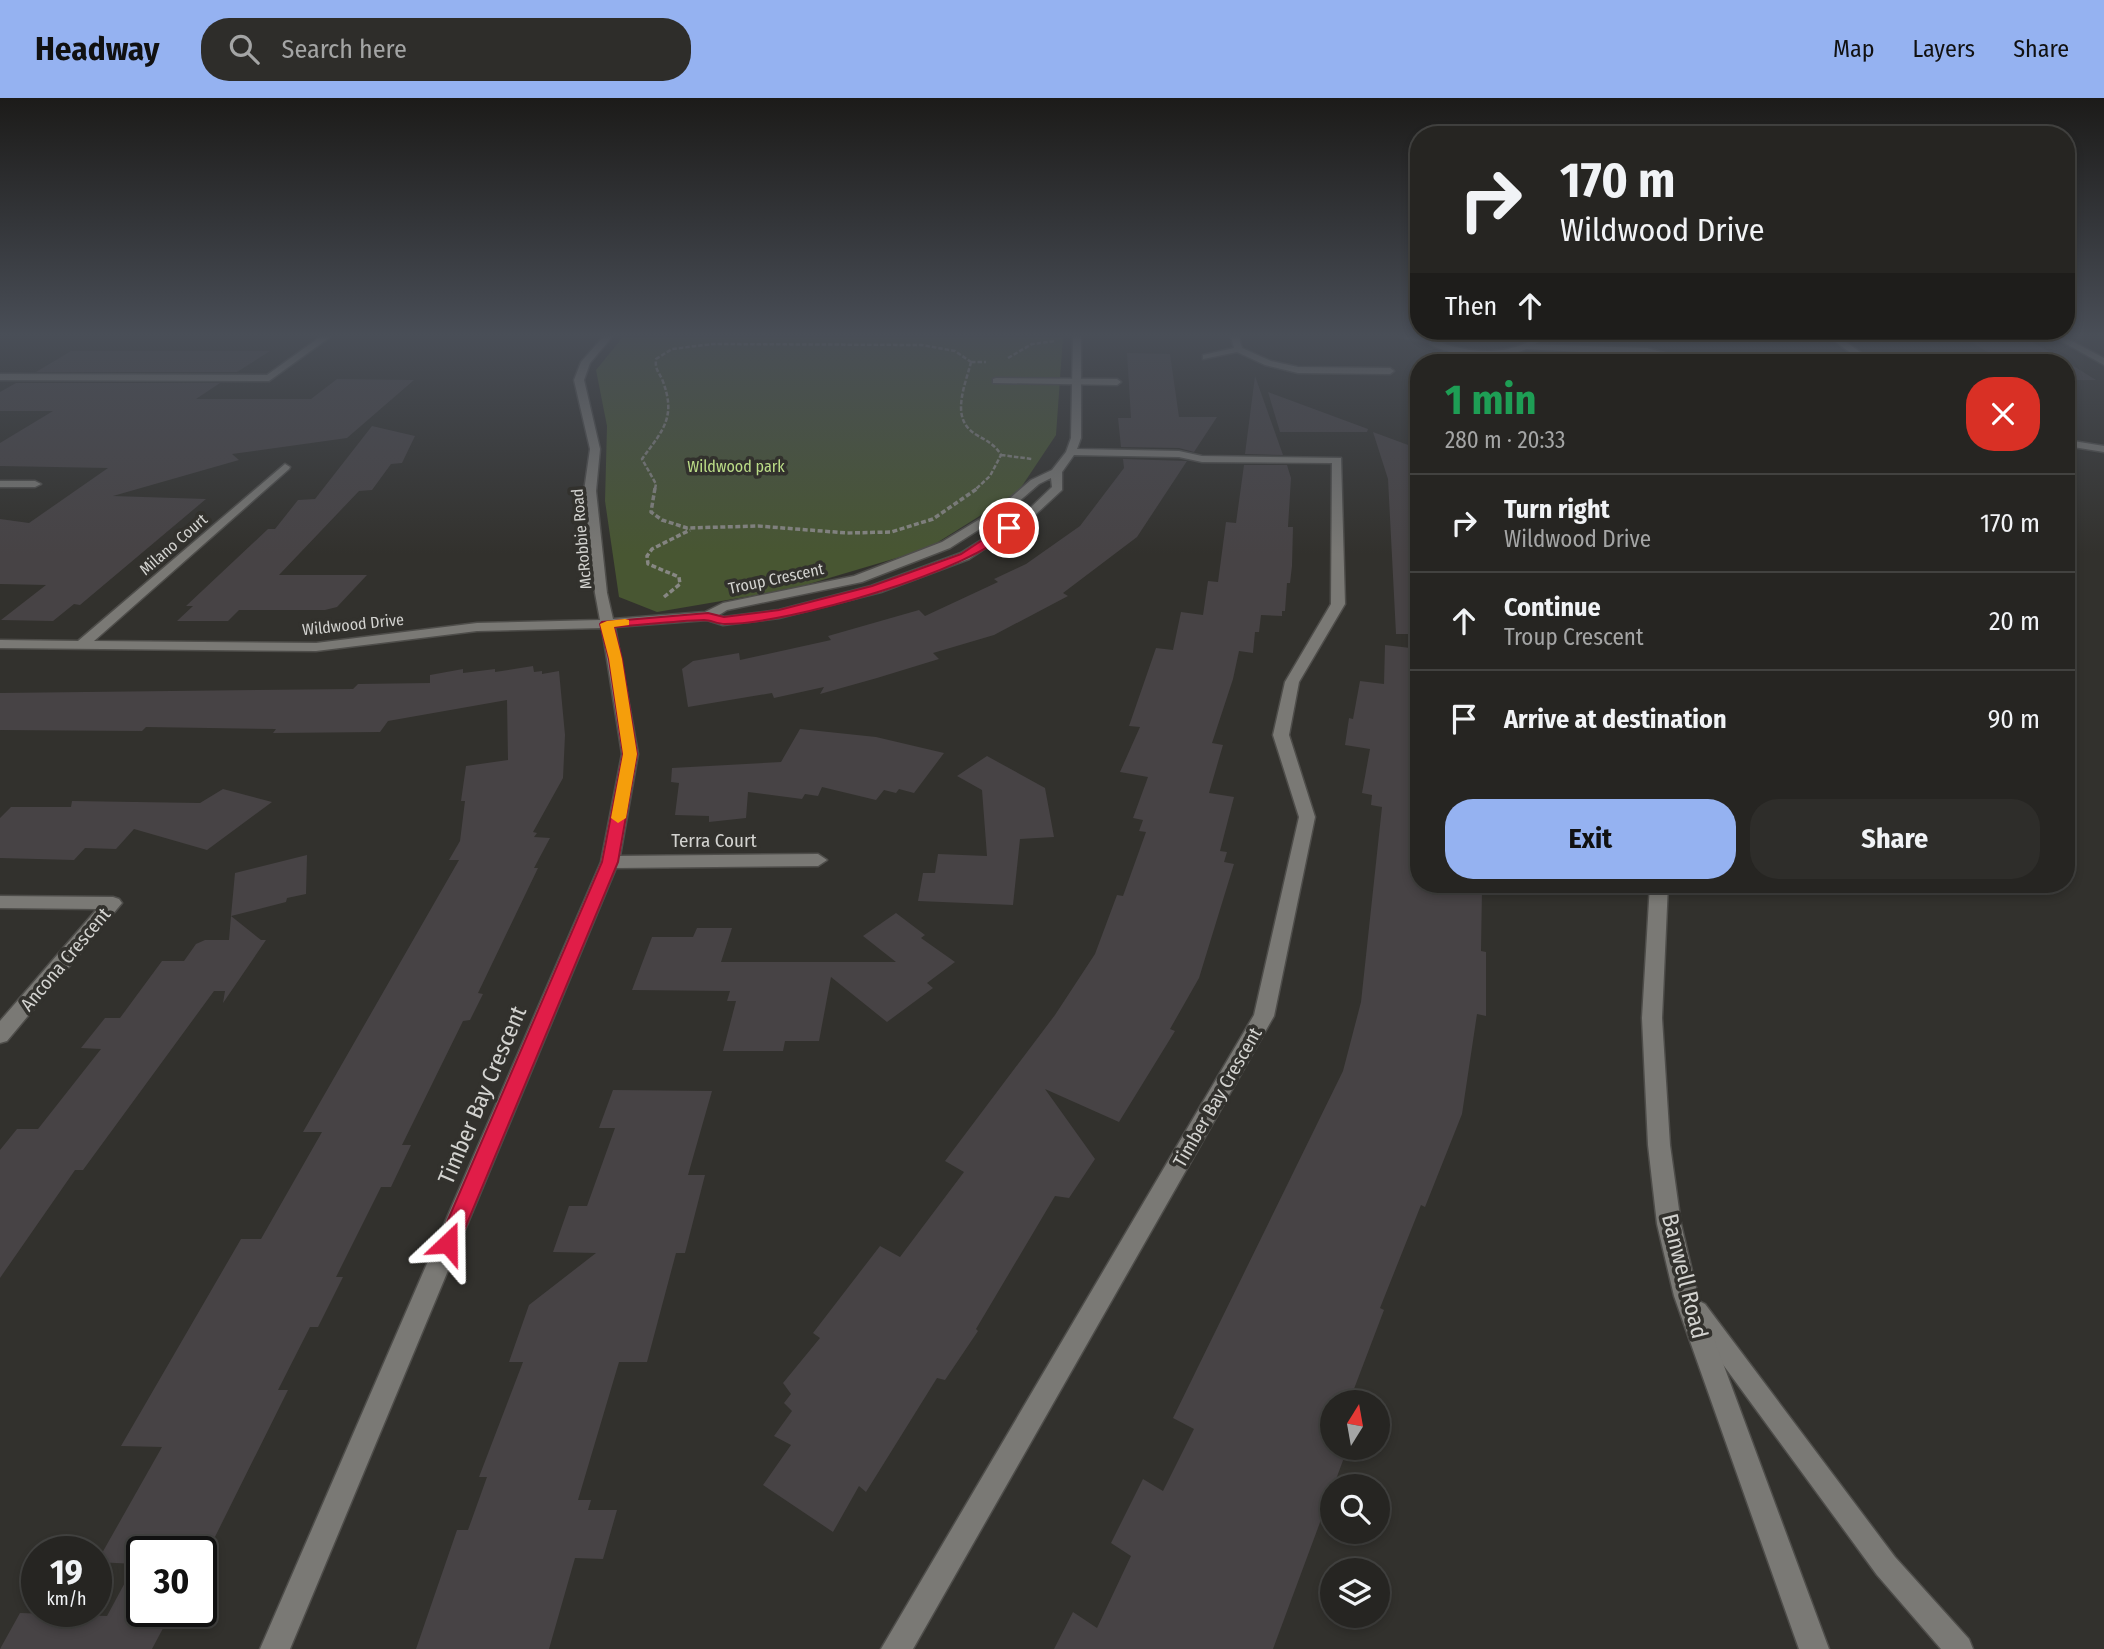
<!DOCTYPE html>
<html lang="en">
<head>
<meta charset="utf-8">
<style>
	body { margin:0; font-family:"Fira Sans Condensed",sans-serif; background:#2e2d2a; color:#f1f3f6; height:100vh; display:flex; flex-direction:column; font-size:26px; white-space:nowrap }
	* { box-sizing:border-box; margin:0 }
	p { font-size:23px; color:#a4a5a5 }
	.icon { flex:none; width:38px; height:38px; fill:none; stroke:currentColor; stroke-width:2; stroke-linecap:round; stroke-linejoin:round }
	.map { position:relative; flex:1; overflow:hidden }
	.drawer { position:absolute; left:1410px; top:256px; width:665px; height:539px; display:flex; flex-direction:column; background:#262522; border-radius:28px; box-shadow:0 4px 10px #0003,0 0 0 2px #424240 }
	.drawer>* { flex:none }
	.banner { position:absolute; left:1410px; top:28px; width:665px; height:214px; border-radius:28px; box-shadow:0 4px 10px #0003,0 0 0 2px #424240; background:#262522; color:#f1f3f6; overflow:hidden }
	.needle { width:46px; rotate:11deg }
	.tools { position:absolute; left:1320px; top:1292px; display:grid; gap:14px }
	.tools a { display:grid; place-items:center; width:70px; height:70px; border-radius:50%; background:#262522; box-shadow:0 4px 10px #0003,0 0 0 2px #424240; font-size:35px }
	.speed { position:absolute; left:21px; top:1438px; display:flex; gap:14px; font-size:35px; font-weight:700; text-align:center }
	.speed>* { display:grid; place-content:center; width:91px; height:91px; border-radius:50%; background:#262522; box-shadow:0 4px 10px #0003,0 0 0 2px #424240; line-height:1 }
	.speed small { font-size:18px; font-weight:400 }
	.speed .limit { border:4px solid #111; border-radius:10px; background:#fff; color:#111 }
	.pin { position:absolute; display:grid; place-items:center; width:60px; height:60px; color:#fff; margin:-30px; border:4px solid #fff; border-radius:50%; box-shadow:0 2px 7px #0007 }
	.me { position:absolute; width:77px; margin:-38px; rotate:23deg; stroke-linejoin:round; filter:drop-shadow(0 0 5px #0008) }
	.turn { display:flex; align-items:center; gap:24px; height:147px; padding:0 35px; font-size:32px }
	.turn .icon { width:91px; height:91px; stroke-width:2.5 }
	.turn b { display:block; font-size:49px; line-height:60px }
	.then { display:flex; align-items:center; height:66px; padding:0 35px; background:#0003; gap:14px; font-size:26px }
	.round { display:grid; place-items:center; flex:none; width:74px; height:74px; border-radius:28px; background:#2e2d2a }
	.summary { display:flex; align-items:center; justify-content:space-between; height:119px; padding:0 35px }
	h1 { font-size:42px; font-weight:700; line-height:52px; color:#1e9e55 }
	.action { display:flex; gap:14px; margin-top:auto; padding:14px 35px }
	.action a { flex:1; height:80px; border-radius:28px; background:#95b2f1; color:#111; font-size:28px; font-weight:700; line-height:80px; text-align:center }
	.action a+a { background:#2e2d2a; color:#f1f3f6 }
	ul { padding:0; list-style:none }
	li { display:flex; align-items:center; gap:21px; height:98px; padding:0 35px; border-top:2px solid #424240 }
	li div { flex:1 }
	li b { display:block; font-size:26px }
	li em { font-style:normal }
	header { display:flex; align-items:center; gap:42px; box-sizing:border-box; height:98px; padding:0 35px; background:#95b2f1; color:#111 }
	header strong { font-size:33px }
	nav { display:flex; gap:38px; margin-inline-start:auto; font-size:24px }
	.search { width:490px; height:63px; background:#2e2d2a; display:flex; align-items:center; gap:18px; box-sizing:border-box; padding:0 24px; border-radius:28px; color:#a4a5a5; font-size:26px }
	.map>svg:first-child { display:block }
</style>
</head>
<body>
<header>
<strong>Headway</strong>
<div class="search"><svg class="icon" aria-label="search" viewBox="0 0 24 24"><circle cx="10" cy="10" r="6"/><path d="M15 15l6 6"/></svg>Search here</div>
<nav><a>Map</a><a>Layers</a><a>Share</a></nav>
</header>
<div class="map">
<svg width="2104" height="1551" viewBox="0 0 2104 1551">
	<rect width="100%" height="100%" fill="#32312d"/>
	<!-- green -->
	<path fill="#485632" d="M 623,239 L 1063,239 L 1056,337 L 1018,394 L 927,451 L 792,491 L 657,514 L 619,499 L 605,403 L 607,328 L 596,272 Z"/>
	<!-- building -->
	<path fill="#474345" d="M 1963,239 L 2024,239 L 2067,264 L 2004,264 Z
		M 71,253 L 270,253 L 237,274 L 36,274 Z
		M 1127,255 L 1170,256 L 1179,319 L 1217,319 L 1194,354 L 1179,350 L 1121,349 L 1118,320 L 1131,320 Z
		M 2067,264 L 2096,282 L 2067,282 Z
		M 1255,278 L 1283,357 L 1245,356 Z
		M 337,281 L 414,282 L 347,340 L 232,356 L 239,362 L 113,398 L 206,401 L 80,507 L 74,506 L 53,523 L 1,522 L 46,487 L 0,486 L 0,421 L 29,425 L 108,370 L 0,368 L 0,345 L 53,313 L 0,313 L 0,294 L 16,285 L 220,285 L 196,301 L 311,301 Z
		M 1268,294 L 1368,331 L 1367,334 L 1280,334 Z
		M 372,328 L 415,338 L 402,365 L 391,366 L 372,392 L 359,393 L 279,477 L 367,477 L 337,509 L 325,512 L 239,512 L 228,523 L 177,523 L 193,508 L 186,508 L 268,431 L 275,431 L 298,402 L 315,401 Z
		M 1373,334 L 1419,351 L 1419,536 L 1396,536 L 1388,381 Z
		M 1123,361 L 1187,363 L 1137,439 L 1063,495 L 1068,498 L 994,537 L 933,555 L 939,561 L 877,580 L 820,596 L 824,589 L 774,600 L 772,595 L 688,609 L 682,571 L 693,563 L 739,555 L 740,562 L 831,542 L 828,538 L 919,512 L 925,518 L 998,484 L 994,481 L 1026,466 L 1080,428 L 1124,370 Z
		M 1244,367 L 1287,367 L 1291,380 L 1288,429 L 1293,429 L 1292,468 L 1290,485 L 1287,485 L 1285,513 L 1282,513 L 1282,518 L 1261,517 L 1259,534 L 1255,534 L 1253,555 L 1239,553 L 1233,581 L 1212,645 L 1223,647 L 1209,695 L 1234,699 L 1220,753 L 1227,754 L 1224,764 L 1234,766 L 1199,880 L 1170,931 L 1175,933 L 1119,1024 L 1045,991 L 1095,1061 L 1069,1100 L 1055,1098 L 976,1231 L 978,1233 L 945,1282 L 937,1280 L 866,1394 L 859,1388 L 833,1434 L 763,1387 L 791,1347 L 774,1338 L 792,1313 L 784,1305 L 791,1296 L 783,1285 L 820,1240 L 813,1235 L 880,1148 L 900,1159 L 964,1074 L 945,1063 L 1055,917 L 1095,856 L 1117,797 L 1123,798 L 1146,734 L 1139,733 L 1143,722 L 1133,720 L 1148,679 L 1120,674 L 1140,629 L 1129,628 L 1156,550 L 1173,552 L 1181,514 L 1203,517 L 1208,483 L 1218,484 L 1226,424 L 1236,425 Z
		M 1385,547 L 1419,551 L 1419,786 L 1452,786 L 1482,791 L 1481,853 L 1486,854 L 1486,918 L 1477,916 L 1462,1016 L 1425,1109 L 1421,1107 L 1380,1210 L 1384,1212 L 1349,1304 L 1332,1304 L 1331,1349 L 1348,1349 L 1273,1551 L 1054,1551 L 1073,1514 L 1097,1530 L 1131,1458 L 1111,1445 L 1143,1381 L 1163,1393 L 1194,1331 L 1173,1320 L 1343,973 L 1361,904 L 1382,709 L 1371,707 L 1372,697 L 1362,695 L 1370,651 L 1345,647 L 1349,620 L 1353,621 L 1360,583 L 1384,586 Z
		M 533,568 L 534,574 L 542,573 L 542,576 L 559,573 L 565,637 L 563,680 L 533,734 L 537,735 L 534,739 L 550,740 L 534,770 L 538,770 L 478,895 L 483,896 L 470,922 L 463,923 L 402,1047 L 411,1047 L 391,1089 L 381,1089 L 336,1179 L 343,1179 L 318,1229 L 310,1229 L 278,1292 L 288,1292 L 201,1467 L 201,1454 L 142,1454 L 142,1519 L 169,1519 L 152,1551 L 0,1551 L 20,1515 L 107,1518 L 135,1466 L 97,1464 L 162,1349 L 121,1348 L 241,1141 L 261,1141 L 322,1034 L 303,1034 L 459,762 L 449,762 L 460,743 L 465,703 L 461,703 L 466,668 L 508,662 L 507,602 L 388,623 L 380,634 L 273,635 L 276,631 L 146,629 L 142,633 L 0,632 L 0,595 L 353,591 L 358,586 L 430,585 L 430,577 L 463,571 L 463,575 L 495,571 L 495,574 Z
		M 800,631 L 876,639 L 944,655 L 914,695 L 899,691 L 896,695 L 884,692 L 876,702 L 822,689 L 818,698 L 805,696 L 802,701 L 748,694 L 746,720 L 709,724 L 709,718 L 675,717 L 679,685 L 671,684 L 672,670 L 781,664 Z
		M 987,658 L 1045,690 L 1054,739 L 1020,741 L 1013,807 L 918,803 L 923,775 L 935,775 L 938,756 L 987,758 L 982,692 L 957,678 Z
		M 223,691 L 272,704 L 207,752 L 134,731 L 116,751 L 85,750 L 74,762 L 0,760 L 0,720 L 11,709 L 71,709 L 72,703 L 200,705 Z
		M 307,757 L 306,796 L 287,800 L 286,804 L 231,818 L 235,775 Z
		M 896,815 L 925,837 L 921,840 L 955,864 L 927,885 L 933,890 L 887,924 L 831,879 L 819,943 L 785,943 L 783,953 L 723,953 L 736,903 L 727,903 L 730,893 L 632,892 L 652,839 L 693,839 L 697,830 L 732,830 L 721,864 L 896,864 L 863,838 Z
		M 231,818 L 261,842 L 266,842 L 223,905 L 225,893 L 214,893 L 83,1072 L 75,1072 L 0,1180 L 0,1052 L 17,1031 L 38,1031 L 101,951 L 81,950 L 105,920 L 120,920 L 162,863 L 184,863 L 196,846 L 205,842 L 229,842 Z
		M 613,992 L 712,993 L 688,1077 L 705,1077 L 685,1155 L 676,1155 L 647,1264 L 619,1264 L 578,1402 L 591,1402 L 588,1412 L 617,1412 L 603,1461 L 575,1460 L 549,1551 L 416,1551 L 457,1432 L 468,1432 L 487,1379 L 479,1379 L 523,1264 L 509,1264 L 529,1207 L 596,1155 L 553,1154 L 569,1108 L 587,1108 L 615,1030 L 599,1030 Z"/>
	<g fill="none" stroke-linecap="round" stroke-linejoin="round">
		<!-- lane casing -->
		<g stroke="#4e4d4a" stroke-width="3">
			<path id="lane" d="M 1231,239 L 1239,239 L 1242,250 L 1271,263 L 1298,269 L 1390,270 L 1394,273 L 1390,276 L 1298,275 L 1265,267 L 1237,254 L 1203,261 L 1203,257 L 1234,250 Z
				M 996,280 L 1117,281 L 1121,284 L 1117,287 L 993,285 L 993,281 Z
				M 1697,1202 L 1705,1206 L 1895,1459 L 1969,1541 L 1973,1551 L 1941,1551 L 1877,1477 L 1689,1220 L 1686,1213 L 1689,1206 Z"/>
		</g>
		<!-- street casing -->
		<g stroke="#4e4d4a" stroke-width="3">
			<path id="street" d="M 320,239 L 330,239 L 269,283 L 0,282 L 0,276 L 267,277 Z
				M 603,239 L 612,239 L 590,265 L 584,282 L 600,351 L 596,393 L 607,495 L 613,521 L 705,514 L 723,505 L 854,478 L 942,444 L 1000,409 L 1031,382 L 1052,372 L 1066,354 L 1071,340 L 1073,239 L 1081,239 L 1081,340 L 1077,351 L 1179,353 L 1202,358 L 1341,360 L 1345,506 L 1299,584 L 1289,637 L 1315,719 L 1274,918 L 913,1551 L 881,1551 L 1254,917 L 1299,719 L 1273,637 L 1285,584 L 1331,506 L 1332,365 L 1202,364 L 1179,359 L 1074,357 L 1062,374 L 1062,392 L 1035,417 L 969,461 L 881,494 L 779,520 L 723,527 L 707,522 L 615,529 L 638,656 L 620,758 L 818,756 L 827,762 L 818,768 L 616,770 L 290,1551 L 260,1551 L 601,764 L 622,656 L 602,530 L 477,533 L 316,553 L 0,550 L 0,542 L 78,543 L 285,366 L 290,369 L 289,371 L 94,543 L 316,545 L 477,525 L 600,522 L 595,495 L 584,393 L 590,351 L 574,282 L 581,264 ZM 1051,380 L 1052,389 L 1027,413 L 961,455 L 871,488 L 779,512 L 724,519 L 719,517 L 727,512 L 862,484 L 950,450 L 1008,413 L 1039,386 Z
				M 1400,239 L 1423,239 L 1431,242 L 1427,245 Z
				M 1829,239 L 1839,239 L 1874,264 L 1863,264 Z
				M 2054,239 L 2064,239 L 2104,260 L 2104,267 Z
				M 1527,246 L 1647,250 L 1696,264 L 1681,264 L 1655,258 L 1524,251 L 1524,247 Z
				M 2067,342 L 2104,348 L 2104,354 L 2067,348 Z
				M 0,383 L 35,383 L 41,386 L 35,389 L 0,389 Z
				M 0,798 L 113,799 L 119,801 L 122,805 L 7,943 L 0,945 L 0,923 L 97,811 L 0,810 Z"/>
		</g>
		<!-- secondary casing -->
		<g stroke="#4e4d4a" stroke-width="3">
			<path id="secondary" d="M 1419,239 C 1431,239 1440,245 1451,248 C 1477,255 1506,256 1530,243 L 1530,239 L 1538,239 L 1538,244 C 1512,266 1443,261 1419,239 Z
				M 1650,786 L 1668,786 L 1662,920 L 1670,1047 L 1681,1126 L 1698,1198 L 1829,1551 L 1799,1551 L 1674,1198 L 1657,1126 L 1648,1047 L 1642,920 Z"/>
		</g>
		<!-- path-far1 -->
		<path stroke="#878783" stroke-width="2.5" stroke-dasharray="4.5 2" stroke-linecap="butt" d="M 1008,260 L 1032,246 L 1055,243
			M 971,264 L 986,264
			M 971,264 C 965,288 950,320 975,336 C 985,342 995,346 1001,357 L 990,378 L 976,391
			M 1001,357 L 1032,361
			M 655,391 L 656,386 L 642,361 C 663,332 677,319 662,281 C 658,273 655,271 656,261 L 672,251 L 713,246 L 922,247 L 955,253 L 971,264"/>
		<!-- path -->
		<path stroke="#878783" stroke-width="3.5" stroke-dasharray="5 2.5" stroke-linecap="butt" d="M 655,390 L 651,414 L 662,422 L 687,430 L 758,428 L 847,435 L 891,434 L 933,421 L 978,390
			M 664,499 L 680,486 L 679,479 L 648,466 L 647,458 L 652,451 L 690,432"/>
		<!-- lane -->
		<use href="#lane" fill="#7a7975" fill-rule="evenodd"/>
		<!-- street -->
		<use href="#street" fill="#7a7975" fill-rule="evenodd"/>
		<!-- secondary -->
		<use href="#secondary" fill="#7a7975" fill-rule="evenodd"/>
	</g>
	<!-- sky -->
	<linearGradient id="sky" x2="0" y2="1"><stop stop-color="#1c1b19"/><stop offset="0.52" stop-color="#494e57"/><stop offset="1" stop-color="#494e57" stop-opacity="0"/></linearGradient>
	<rect width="2104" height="456" fill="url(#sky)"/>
	<!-- route -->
	<path fill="#e11d48" stroke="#92132f" stroke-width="2" d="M 1005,427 L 1014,430 C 970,474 788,526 725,526 C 717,526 711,522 704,522 C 674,523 643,527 614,529 L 622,561 L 637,656 L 618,764 L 456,1152 L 448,1154 L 441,1152 L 438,1145 L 602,764 L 623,656 L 609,561 L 600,526 L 602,524 L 708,515 L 724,519 L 779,512 L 872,488 L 961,456 Z"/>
	<!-- slow -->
	<path fill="#f59e0b" d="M 625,521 L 629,522 L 629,527 L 614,529 L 622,561 L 637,656 L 626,720 L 618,725 L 611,720 L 623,656 L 609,561 L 600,526 L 607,523 Z"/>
	<g text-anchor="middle" stroke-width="7" stroke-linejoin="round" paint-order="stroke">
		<!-- far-park labels -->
		<g font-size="16" fill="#bbdc87" stroke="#32312d">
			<text x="736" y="374">Wildwood park</text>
		</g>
		<!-- far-street labels -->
		<g font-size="16" fill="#d3d3d0" stroke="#32312d">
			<text transform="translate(581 441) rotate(-95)" y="6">McRobbie Road</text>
			<text transform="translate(173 446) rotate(-41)" y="6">Milano Court</text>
			<text transform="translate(776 480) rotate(-12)" y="6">Troup Crescent</text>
			<text transform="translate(353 526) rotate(-6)" y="6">Wildwood Drive</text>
		</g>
		<!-- street labels -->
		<g font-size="19" fill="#d3d3d0" stroke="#32312d">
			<text x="714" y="749">Terra Court</text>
			<text transform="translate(65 861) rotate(-50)" y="7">Ancona Crescent</text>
			<text transform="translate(1217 999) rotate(-60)" y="7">Timber Bay Crescent</text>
		</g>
		<!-- near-street labels -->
		<g font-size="23" fill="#d3d3d0" stroke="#32312d">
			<text transform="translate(482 997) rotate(-67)" y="8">Timber Bay Crescent</text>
			<text transform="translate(1685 1178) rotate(76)" y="8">Banwell Road</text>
		</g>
	</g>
</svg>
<div class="tools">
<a><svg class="needle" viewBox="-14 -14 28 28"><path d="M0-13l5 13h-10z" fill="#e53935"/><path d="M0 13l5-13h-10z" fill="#a4a5a5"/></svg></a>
<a><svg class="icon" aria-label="search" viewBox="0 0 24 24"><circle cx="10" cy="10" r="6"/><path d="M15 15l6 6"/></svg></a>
<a><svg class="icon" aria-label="layers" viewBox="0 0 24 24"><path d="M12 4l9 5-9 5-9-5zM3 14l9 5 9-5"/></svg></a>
</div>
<div class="speed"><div>19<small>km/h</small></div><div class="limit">30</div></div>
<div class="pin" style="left:1009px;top:430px;background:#d93025"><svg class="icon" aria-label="arrive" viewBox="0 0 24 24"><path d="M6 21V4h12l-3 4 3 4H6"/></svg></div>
<svg class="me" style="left:448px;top:1145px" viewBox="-20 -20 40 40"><path d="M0-17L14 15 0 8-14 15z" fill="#e11d48" stroke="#fff" stroke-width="4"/></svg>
<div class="banner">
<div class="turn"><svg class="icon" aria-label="right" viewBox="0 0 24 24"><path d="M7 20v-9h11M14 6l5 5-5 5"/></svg><div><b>170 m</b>Wildwood Drive</div></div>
<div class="then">Then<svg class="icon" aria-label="ahead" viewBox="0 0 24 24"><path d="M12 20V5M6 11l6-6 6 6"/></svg></div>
</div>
<section class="drawer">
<div class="summary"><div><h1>1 min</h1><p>280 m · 20:33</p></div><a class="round" style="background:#d93025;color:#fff"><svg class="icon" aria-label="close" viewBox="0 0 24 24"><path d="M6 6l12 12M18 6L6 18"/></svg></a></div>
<ul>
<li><svg class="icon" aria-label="right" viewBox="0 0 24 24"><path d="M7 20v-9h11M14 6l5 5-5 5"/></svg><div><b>Turn right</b><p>Wildwood Drive</p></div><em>170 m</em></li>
<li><svg class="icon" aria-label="ahead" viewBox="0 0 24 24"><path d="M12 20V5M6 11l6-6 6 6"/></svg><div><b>Continue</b><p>Troup Crescent</p></div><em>20 m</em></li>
<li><svg class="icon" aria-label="arrive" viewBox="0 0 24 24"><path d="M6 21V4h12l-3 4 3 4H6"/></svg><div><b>Arrive at destination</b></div><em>90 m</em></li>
</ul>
<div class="action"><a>Exit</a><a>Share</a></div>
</section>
</div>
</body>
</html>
